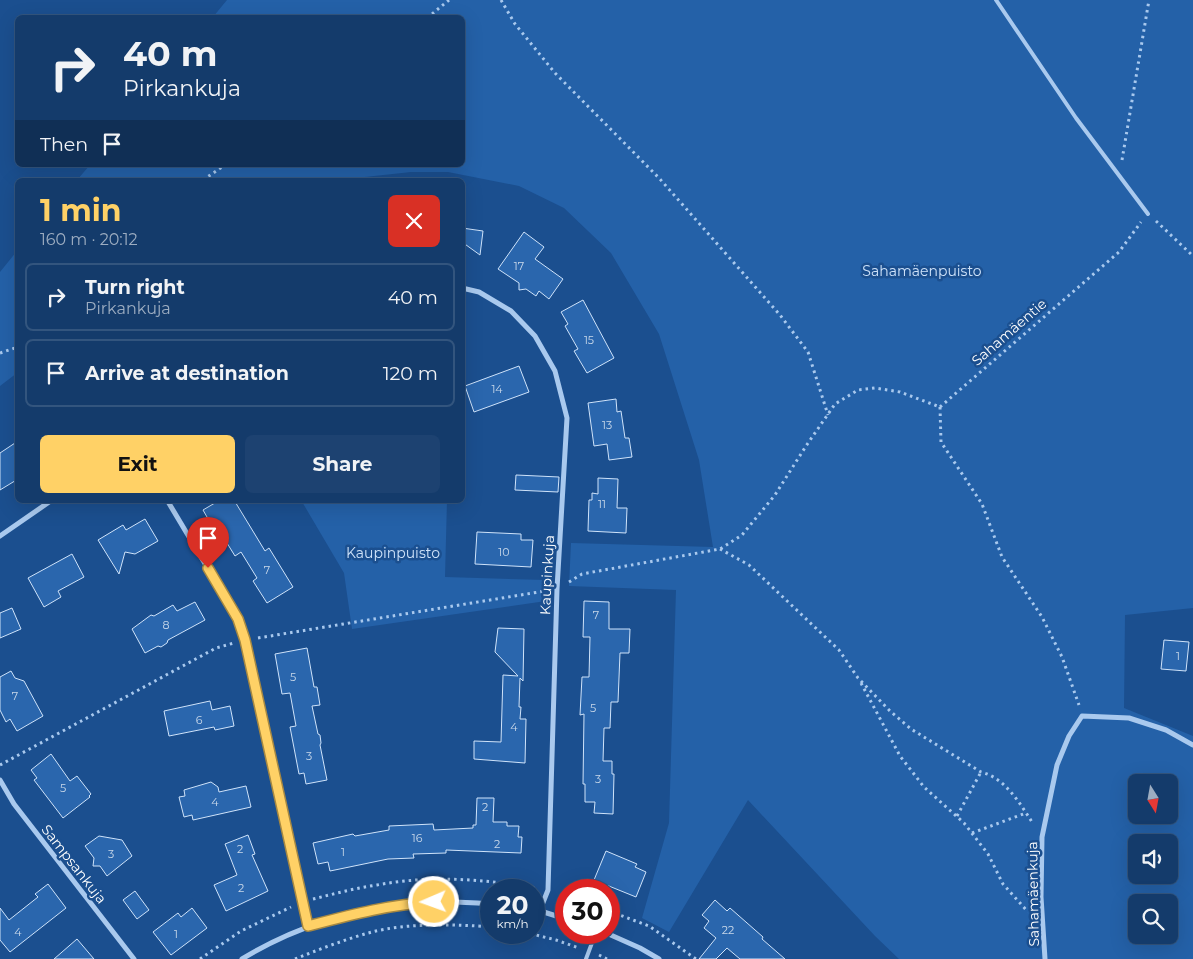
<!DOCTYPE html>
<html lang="en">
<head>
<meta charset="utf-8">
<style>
	body { margin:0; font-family:Montserrat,sans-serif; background:#1d4271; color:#f1f3f6; height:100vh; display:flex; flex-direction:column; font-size:19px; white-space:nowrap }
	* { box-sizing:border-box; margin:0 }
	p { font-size:16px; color:#9dadc1 }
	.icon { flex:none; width:28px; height:28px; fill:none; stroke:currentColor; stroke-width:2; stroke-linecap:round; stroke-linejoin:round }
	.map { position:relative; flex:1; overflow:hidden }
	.sheet { position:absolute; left:15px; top:178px; width:450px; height:325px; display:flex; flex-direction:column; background:#143b6b; border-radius:8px; box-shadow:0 5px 20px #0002,0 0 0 1px #33557e }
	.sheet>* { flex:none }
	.hud { position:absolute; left:15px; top:15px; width:450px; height:152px; border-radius:8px; box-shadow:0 5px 20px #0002,0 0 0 1px #33557e; background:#143b6b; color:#f1f3f6; overflow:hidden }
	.needle { width:32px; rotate:169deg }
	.controls { position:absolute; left:1128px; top:774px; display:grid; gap:10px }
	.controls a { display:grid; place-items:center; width:50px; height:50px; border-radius:8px; background:#143b6b; box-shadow:0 5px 20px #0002,0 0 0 1px #33557e; font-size:25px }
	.speed { position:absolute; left:480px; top:879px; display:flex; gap:10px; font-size:25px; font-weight:700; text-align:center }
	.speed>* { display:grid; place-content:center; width:65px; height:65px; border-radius:50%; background:#143b6b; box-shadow:0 5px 20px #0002,0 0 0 1px #33557e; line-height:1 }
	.speed small { font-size:12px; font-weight:400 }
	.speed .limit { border:8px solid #d22; background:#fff; color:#111 }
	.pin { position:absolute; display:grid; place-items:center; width:42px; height:42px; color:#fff; margin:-51px -21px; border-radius:50% 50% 50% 0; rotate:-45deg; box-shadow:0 0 5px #0007 }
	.pin .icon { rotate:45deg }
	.me { position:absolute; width:55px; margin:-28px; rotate:268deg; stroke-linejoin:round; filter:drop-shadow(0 0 4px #0008) }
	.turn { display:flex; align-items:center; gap:18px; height:105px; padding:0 25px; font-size:22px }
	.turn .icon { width:65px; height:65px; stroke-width:2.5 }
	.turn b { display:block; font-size:35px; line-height:42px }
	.then { display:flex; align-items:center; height:48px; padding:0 25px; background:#0003; gap:10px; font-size:19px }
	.round { display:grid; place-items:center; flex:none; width:52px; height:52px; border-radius:8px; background:#1d4271 }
	.summary { display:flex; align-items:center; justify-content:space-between; height:85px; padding:0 25px }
	h1 { font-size:30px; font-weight:700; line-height:38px; color:#ffd166 }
	.primary-button { display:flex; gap:10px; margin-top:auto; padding:10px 25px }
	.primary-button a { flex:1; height:58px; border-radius:8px; background:#ffd166; color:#111; font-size:20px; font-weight:700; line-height:58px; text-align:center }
	.primary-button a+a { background:#1d4271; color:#f1f3f6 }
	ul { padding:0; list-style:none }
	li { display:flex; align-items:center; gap:15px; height:68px; margin:0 10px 8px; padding:0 15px; border:2px solid #33557e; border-radius:8px }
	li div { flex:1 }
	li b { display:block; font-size:19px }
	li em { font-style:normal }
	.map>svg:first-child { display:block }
</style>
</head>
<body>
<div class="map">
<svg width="1193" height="959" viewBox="0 0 1193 959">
	<rect width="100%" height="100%" fill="#1b4f8f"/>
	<!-- green -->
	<path fill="#2461a8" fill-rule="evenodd" d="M 227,0 L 1193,0 L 1193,608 L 1125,615 L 1124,708 L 1193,736 L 1193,959 L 899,959 L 875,936 L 748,800 L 669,932 L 642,918 L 669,823 L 676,590 L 569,586 L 571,543 L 713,547 L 699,460 L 659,334 L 611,253 L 564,208 L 519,186 L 448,172 L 411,172 L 337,180 L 77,180 L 90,165 L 462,165 L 462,18 L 213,17 ZM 1136,782 L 1169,782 L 1169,815 L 1136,815 ZM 1136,842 L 1169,842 L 1169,875 L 1136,875 ZM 1136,902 L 1169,902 L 1169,935 L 1136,935 Z
		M 17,251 L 17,373 L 0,386 L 0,272 Z
		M 301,500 L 447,500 L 445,577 L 545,580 L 546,601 L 352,629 L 344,573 Z"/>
	<!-- building -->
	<path fill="#2a66ad" stroke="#cfe3fa" d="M 462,228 L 483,231 L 480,255 L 462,242 Z
		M 524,232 L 544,247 L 535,259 L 563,279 L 549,299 L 539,291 L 536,296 L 526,289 L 519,290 L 519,283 L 498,269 Z
		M 583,300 L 614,358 L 587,373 L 574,351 L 578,349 L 565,326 L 568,324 L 561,312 Z
		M 519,366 L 529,392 L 474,412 L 465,386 Z
		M 616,399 L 617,412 L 621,411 L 625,438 L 629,438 L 632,457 L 609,460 L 607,444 L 594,446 L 588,403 Z
		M 18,441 L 18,479 L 0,490 L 0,453 Z
		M 516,475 L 559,477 L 558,492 L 515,490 Z
		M 598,478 L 618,479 L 617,508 L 627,508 L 626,533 L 588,531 L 589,500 L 592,500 L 592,493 L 598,494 Z
		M 220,500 L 234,500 L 265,551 L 269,548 L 293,587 L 267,603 L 253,581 L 257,578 L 241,552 L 235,556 L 214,522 L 211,524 L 203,510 Z
		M 145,519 L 158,541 L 135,554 L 125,552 L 119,574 L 98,540 L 123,525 L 126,530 Z
		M 477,532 L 521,534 L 521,540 L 533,540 L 531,567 L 475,564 Z
		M 72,554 L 84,577 L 58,591 L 61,597 L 44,607 L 28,578 Z
		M 584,601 L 609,602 L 609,629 L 630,629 L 629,653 L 620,653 L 618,702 L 611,702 L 610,728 L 604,728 L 603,761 L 612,761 L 612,774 L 614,774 L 613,814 L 594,813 L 595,802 L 585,802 L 585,784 L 583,784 L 584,714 L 580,715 L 582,677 L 589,677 L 590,637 L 583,637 Z
		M 195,602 L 205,620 L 168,640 L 167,643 L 161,647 L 158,646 L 145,653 L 132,629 L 151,615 L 154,616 L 173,605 L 177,611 Z
		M 12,608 L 21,629 L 0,638 L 0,613 Z
		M 498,628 L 524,629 L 523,681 L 520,678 L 519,707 L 521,707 L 520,719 L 526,719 L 525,763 L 474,759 L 474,741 L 501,742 L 503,675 L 518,676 L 495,652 Z
		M 1164,640 L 1189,642 L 1186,671 L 1161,669 Z
		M 307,648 L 314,687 L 317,687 L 320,705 L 312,706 L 318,734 L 320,735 L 321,743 L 320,745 L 327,780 L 306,784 L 304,773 L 299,774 L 290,727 L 296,726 L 290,693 L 282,694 L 275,654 Z
		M 11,671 L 15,678 L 24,681 L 43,716 L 17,731 L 10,719 L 6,722 L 0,710 L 0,677 Z
		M 210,701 L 212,710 L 230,706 L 234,726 L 215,730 L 214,727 L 169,736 L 164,711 Z
		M 51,754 L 70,781 L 77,776 L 91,794 L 89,796 L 90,797 L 63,818 L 34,780 L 37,778 L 31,770 Z
		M 211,782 L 218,787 L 219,792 L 246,786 L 251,807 L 193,820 L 192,815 L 184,817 L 179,797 L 185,796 L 184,790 Z
		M 477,798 L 494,798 L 493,822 L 507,822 L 507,826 L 519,826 L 518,837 L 522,837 L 521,853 L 446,850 L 446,853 L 413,854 L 414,858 L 388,859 L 330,871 L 328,862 L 318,864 L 313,843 L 353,834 L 355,836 L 389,830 L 389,826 L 433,824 L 434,830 L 473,828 L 473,825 L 476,825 Z
		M 248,835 L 255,854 L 252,855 L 268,891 L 226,911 L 214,885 L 237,875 L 225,844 Z
		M 99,836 L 122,840 L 132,856 L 107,876 L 100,866 L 93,866 L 94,858 L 85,846 Z
		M 606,851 L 637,864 L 635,867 L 646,872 L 636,897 L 594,880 Z
		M 48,884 L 66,908 L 10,952 L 0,940 L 0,908 L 9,920 L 38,897 L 35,894 Z
		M 135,891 L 149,910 L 137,919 L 123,900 Z
		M 715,900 L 727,911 L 730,908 L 763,937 L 762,939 L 785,959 L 740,959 L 727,948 L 716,959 L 699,959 L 716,938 L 704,928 L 709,921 L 702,915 Z
		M 192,908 L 207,928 L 171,955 L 153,932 L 178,913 L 181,917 Z
		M 77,939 L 94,959 L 54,959 Z"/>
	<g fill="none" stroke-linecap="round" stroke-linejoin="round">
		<!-- path -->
		<path stroke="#a9c9ee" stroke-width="3" stroke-dasharray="2.5 4" stroke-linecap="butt" d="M 501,0 L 515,24 L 555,73 L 659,178 L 780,315 L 808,352 L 828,415
			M 427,18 L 449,0
			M 1122,160 L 1149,0
			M 203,180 L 225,165
			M 1156,221 L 1193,256
			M 0,353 L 18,347
			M 940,407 L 1119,252 L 1141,222
			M 940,407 L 941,442 L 982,504 L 1002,557 L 1042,617 L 1062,657 L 1079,705
			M 720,549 L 749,565 L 839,650 L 858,678 L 890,711 L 911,729 L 981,772 C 1005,778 1019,802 1032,822
			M 569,582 L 582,574 L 720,549 L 742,535 L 775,495 L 806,446 L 835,404 L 858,390 L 875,388 L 900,392 L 940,407
			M 258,638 L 545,591
			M 861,683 L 900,756 L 924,787 L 964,823 L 988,854 L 1003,884 L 1028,912
			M 0,765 L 216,648 L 234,643
			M 957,816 L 981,772
			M 972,833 L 1026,813
			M 313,899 C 334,894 355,888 377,885 C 430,875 483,879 537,888
			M 609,911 L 649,926 L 696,959
			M 524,932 L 556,940 L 579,948
			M 599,955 L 607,959
			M 200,959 L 241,931 L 291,907
			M 295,959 C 320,949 346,939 372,932 C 407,923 455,924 491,927"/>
		<!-- lane -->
		<path stroke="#a9c9ee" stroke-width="4" d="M 996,0 L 1076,118 L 1148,214
			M 586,959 L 596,932"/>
		<!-- street -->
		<path stroke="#a9c9ee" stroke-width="5" d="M 462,288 L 479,292 L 511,311 L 535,336 L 555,371 L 567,418 L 557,589 L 548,890 L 540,910
			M 167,500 L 238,619 L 245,641 L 308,926
			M 0,536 L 52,500
			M 0,780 L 14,804 L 134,959
			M 534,909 L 566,919
			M 604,932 L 640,948 L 659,959
			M 242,959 C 291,929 347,911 404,904 C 432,900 462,902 491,904
			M 1045,959 L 1041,897 L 1042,837 L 1057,765 L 1069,736 L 1082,716 L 1129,718 L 1166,730 L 1193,745"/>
	</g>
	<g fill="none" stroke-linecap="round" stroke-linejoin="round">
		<!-- route casing -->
		<g stroke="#a68842" stroke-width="12">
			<path id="route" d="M 208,568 L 238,619 L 245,640 L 308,926 C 350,915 391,904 434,902"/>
		</g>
		<!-- route -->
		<use href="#route" stroke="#ffd166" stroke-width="9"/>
	</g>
	<g text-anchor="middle" stroke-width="5" stroke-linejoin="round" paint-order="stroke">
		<!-- number labels -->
		<g font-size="11" fill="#cad9ea">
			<text x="519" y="270">17</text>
			<text x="589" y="344">15</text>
			<text x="497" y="393">14</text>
			<text x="607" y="429">13</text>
			<text x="602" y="508">11</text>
			<text x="504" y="556">10</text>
			<text x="267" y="574">7</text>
			<text x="596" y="619">7</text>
			<text x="166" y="629">8</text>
			<text x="1178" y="660">1</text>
			<text x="293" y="681">5</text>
			<text x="15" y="700">7</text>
			<text x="593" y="712">5</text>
			<text x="199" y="724">6</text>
			<text x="514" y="731">4</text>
			<text x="309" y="760">3</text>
			<text x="598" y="783">3</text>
			<text x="63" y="792">5</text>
			<text x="215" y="806">4</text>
			<text x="485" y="811">2</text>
			<text x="417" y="842">16</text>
			<text x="497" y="848">2</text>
			<text x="240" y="853">2</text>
			<text x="343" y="856">1</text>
			<text x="111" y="858">3</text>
			<text x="241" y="892">2</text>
			<text x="728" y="934">22</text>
			<text x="18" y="936">4</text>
			<text x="176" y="938">1</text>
		</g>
		<!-- park labels -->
		<g font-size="14" fill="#cfe3fa" stroke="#1b4f8f">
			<text x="922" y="276">Sahamäenpuisto</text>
			<text x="393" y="558">Kaupinpuisto</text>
		</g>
		<!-- street labels -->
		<g font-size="14" fill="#fff" stroke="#1b4f8f">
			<text transform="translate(1009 332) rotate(-41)" y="5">Sahamäentie</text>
			<text transform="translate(547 575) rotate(-87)" y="5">Kaupinkuja</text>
			<text transform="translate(74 864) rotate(52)" y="5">Sampsankuja</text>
			<text transform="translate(1033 894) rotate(-91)" y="5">Sahamäenkuja</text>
		</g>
	</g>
</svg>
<div class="controls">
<a><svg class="needle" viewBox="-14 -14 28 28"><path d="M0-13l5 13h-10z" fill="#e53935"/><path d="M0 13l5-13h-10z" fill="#9dadc1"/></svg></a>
<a><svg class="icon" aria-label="sound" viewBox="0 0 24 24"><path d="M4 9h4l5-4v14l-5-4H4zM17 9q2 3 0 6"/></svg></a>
<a><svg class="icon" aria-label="search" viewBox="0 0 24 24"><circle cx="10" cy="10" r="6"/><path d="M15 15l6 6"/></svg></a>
</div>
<div class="speed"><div>20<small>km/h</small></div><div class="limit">30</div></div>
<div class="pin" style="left:208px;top:568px;background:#d93025"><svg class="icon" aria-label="arrive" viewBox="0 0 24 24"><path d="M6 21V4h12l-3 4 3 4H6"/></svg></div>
<svg class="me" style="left:434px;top:902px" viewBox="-20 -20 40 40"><circle r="17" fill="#ffd166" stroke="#fff" stroke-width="3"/><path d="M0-11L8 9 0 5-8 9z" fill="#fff"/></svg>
<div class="hud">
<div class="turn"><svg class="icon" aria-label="right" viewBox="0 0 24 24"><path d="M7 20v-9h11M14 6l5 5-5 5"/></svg><div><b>40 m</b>Pirkankuja</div></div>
<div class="then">Then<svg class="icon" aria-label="arrive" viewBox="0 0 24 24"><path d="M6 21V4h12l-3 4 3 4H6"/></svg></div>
</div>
<section class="sheet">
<div class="summary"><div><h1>1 min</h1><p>160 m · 20:12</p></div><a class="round" style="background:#d93025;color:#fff"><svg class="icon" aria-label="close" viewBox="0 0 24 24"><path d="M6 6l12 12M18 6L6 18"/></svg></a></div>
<ul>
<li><svg class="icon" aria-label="right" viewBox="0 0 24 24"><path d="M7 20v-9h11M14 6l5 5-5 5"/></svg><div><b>Turn right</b><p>Pirkankuja</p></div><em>40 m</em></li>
<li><svg class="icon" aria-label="arrive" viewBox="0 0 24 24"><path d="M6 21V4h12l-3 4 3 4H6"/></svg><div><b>Arrive at destination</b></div><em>120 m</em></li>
</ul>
<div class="primary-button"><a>Exit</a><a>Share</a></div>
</section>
</div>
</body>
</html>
